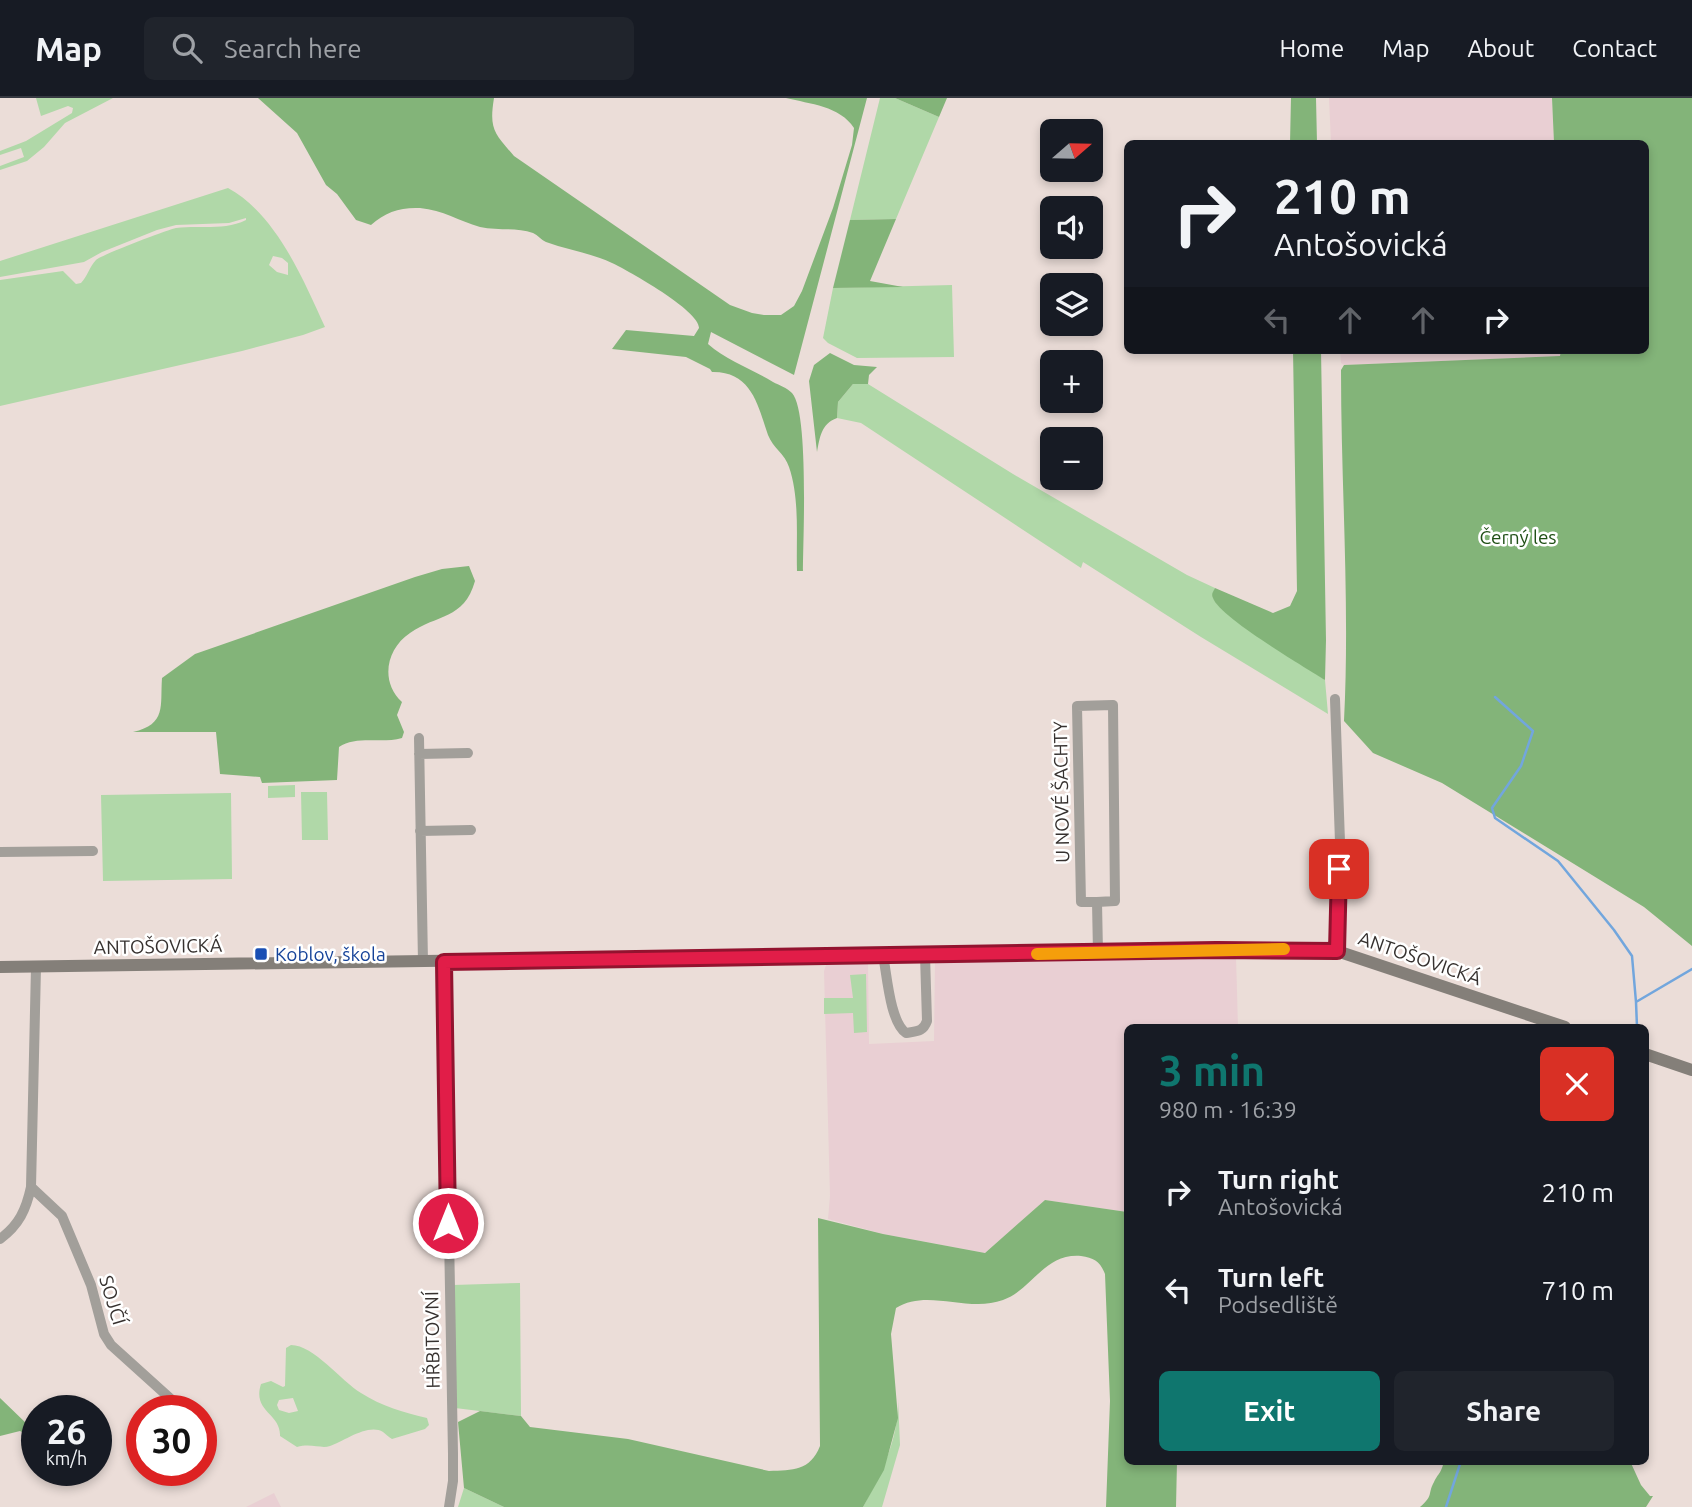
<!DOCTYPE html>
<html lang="en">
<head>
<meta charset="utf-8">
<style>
	body { margin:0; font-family:Ubuntu,sans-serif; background:#20242c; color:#f1f3f6; height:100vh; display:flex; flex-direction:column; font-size:26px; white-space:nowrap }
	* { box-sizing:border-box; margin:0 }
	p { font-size:23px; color:#9ea1a6 }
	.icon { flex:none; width:38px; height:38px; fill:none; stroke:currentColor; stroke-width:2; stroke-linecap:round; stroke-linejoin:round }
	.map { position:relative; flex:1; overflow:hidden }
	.side { position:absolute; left:1124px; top:926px; width:525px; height:441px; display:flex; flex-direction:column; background:#171b24; border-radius:10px; box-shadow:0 4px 10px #0003 }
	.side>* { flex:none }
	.guide { position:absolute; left:1124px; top:42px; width:525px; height:214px; border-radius:10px; box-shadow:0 4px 10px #0003; background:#171b24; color:#f1f3f6; overflow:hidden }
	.needle { width:46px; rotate:70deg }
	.buttons { position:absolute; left:1040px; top:21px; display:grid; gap:14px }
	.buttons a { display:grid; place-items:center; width:63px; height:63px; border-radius:10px; background:#171b24; box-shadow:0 4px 10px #0003; font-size:35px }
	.speed { position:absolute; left:21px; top:1297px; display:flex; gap:14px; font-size:35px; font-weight:700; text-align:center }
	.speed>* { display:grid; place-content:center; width:91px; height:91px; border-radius:50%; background:#171b24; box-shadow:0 4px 10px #0003; line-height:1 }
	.speed small { font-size:18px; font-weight:400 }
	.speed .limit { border:10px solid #d22; background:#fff; color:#111 }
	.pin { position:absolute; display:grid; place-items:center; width:60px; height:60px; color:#fff; margin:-30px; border-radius:14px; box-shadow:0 4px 10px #0006 }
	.me { position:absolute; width:77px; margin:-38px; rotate:0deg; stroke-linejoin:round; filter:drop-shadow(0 0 5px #0008) }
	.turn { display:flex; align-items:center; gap:24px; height:147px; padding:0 35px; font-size:32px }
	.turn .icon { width:91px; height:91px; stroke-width:2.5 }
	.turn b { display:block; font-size:49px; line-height:60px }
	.lanes { display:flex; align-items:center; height:66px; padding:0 35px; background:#0003; justify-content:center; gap:35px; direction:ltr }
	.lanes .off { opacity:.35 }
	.round { display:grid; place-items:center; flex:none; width:74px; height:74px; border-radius:10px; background:#20242c }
	.overview { display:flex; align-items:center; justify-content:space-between; height:119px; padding:0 35px }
	h1 { font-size:42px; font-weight:600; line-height:52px; color:#0f766e }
	.button { display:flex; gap:14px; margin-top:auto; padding:14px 35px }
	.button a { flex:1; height:80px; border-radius:10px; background:#0f766e; color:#fff; font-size:28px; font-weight:600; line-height:80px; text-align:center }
	.button a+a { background:#20242c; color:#f1f3f6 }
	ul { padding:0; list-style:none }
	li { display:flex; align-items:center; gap:21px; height:98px; padding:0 35px }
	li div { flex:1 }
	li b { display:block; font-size:26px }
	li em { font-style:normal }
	header { display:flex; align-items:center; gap:42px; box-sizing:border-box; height:98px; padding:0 35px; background:#171b24; border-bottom:2px solid #363941 }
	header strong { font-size:33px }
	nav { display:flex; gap:38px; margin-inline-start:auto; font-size:24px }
	.search { width:490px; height:63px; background:#20242c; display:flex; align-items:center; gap:18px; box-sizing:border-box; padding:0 24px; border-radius:10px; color:#9ea1a6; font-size:26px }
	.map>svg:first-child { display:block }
</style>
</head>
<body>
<header>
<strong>Map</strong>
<div class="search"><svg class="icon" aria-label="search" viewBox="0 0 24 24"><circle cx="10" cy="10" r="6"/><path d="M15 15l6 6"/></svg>Search here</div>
<nav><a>Home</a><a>Map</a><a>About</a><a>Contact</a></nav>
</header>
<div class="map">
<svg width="1692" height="1409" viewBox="0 0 1692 1409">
	<rect width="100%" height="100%" fill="#ebddd8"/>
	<!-- industrial -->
	<path fill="#e9cfd3" d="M 1329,0 L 1552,0 L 1554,45 L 1331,45 Z
		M 1340,252 L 1561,252 L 1561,254 L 1560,258 L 1344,267 L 1341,265 Z
		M 1236,858 L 1238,929 L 1127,929 L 1127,1114 L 1045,1102 L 985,1155 L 883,1136 L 828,1121 L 830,1098 L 824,873 L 826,867 L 868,865 L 869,946 L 934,943 L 935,863 Z
		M 274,1395 L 281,1409 L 246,1409 Z"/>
	<!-- green -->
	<path fill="#b0d8a8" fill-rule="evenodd" d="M 36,0 L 113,0 L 65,25 L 44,49 L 27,63 L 0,72 L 0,68 L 24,59 L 21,50 L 0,57 L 0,53 L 26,43 L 72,15 L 73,10 L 68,8 L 41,18 Z
		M 880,0 L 895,0 L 939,19 L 896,121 L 850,122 Z
		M 228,90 C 276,116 303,181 325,229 L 303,237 L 242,253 L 0,308 L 0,182 L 63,173 L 76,186 L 81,185 C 87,179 90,168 96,162 C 101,157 167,132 176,130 C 200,127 224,133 246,122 L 246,120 L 229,125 L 176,127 L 157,132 L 102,154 L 84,164 L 0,179 L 0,163 ZM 273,158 L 282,160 L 288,165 L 288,177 L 277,174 L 269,167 Z
		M 952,187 L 954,259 L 857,260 L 828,245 L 823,240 L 833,190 Z
		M 853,286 L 868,286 L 1013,376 L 1187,477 L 1215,490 C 1211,501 1215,504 1223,512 L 1325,582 L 1328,616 L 1201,539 L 1083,464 L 1081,470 L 861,325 L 837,320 L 838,304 Z
		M 295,687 L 295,699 L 268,700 L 268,688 Z
		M 301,694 L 327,694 L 328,742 L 302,742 Z
		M 231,695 L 232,781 L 103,783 L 101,697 Z
		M 866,876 L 867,934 L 854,935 L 853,915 L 824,916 L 824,900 L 853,900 L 850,877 Z
		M 520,1185 L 521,1318 L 455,1310 L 453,1187 Z
		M 291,1247 C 314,1247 341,1283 361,1295 C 381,1308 405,1315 427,1320 L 429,1327 L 425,1331 L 392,1341 C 388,1339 386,1336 383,1334 C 368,1325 343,1344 330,1348 C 321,1351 311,1345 297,1349 L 280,1338 C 281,1315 252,1314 261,1286 L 271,1283 L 283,1289 L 285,1288 L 286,1250 ZM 293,1300 L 298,1313 L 289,1315 L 279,1312 L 277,1307 L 279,1302 Z
		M 898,1301 L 900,1347 L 882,1409 L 863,1409 C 882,1375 899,1340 898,1301 Z
		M 464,1390 L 504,1409 L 458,1409 Z"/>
	<!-- forest -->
	<path fill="#83b479" d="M 258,0 L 494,0 C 489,31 494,35 514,58 L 730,207 L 752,215 L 764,217 L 781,217 L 794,208 L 802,193 L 833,110 L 852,47 L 854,30 C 840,8 810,6 786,0 L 867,0 L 794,277 L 711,234 L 708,246 C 726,262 752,271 773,284 C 779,287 787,290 792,295 C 809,313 803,442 803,473 L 797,473 C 796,439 800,401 789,369 C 785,356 773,350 768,337 C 758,308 752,273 712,274 L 710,271 L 686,259 L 612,251 L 626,232 L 694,238 L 699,230 C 700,213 629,173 612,165 C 591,155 568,152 546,144 C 541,142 538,137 533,135 C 517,129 497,133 480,129 C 459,123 443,112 420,110 C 401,109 385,114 371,127 L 356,122 L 337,96 L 326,87 L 297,35 Z
		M 895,0 L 947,0 L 939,19 Z
		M 1291,0 L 1316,0 L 1317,45 L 1290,45 Z
		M 1552,0 L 1692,0 L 1692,848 L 1644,809 L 1442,685 L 1373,655 L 1344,623 C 1350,506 1341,389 1341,272 L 1344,267 L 1560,258 L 1561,252 L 1645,252 L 1645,46 L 1554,45 Z
		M 896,121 L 870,183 L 903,189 L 833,190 L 850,122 Z
		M 1293,252 L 1321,252 L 1326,542 L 1325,582 C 1305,569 1219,519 1213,500 C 1211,496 1213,494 1215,490 L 1273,515 L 1290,508 L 1297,493 Z
		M 830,255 L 854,267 L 877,269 L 869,277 L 868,286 L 853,286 L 838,304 L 837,320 C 821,326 820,339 817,354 L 809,283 L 814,267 Z
		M 469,468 L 475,483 C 464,522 437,516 410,535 C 386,551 380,584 402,604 L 397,617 L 404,634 L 402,640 C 382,646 356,637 339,649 L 337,682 L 262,685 L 260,679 L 220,676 L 216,634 L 133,634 C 167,626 160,608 162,580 L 195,556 L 415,479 L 442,471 Z
		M 1045,1102 L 1127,1114 L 1127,1363 L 1177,1363 L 1176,1409 L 1106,1409 L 1110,1303 L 1105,1176 C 1100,1163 1094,1160 1081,1158 C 1044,1155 1033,1191 1003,1202 C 968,1215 927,1190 896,1210 L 891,1236 L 898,1320 L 884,1372 L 863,1409 L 504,1409 L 464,1390 L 458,1324 L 480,1313 L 521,1318 L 530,1329 L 628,1341 L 769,1373 C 793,1372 810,1373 820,1348 L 818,1120 L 883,1136 L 985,1155 Z
		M 0,1300 L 28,1327 L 24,1335 L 20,1333 L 0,1338 Z
		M 1444,1363 L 1630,1363 L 1641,1387 L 1650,1398 L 1653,1398 L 1646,1409 L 1420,1409 C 1434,1397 1427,1397 1434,1384 C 1439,1374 1441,1376 1444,1363 Z"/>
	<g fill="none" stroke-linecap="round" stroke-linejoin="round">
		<!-- stream -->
		<path stroke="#72a6dd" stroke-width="2.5" d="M 1495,599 L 1533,633 L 1521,668 L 1492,710 L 1495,720 L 1558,763 L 1614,832 L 1632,858 L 1636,904
			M 1637,929 L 1636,904 L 1692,871
			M 1446,1409 L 1461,1363"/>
		<!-- street -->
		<path stroke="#a29f9a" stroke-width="10" d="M 1335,601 L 1340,744 L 1337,853
			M 419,640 L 423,864
			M 419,656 L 468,655
			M 420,733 L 471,732
			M 0,754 L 93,753
			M 1097,804 L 1081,804 L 1077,608 L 1113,607 L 1115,803 L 1097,804 L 1098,855
			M 883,857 C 887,877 890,924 906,935 C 917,933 923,934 927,923 L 925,857
			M 444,864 L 453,1355 L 453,1383 L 449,1409
			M 31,1089 L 62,1118 L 91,1187 L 104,1236 L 111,1247 L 183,1312
			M 0,1141 C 19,1127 26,1112 31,1089 L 36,869"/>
		<!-- secondary -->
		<path stroke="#847f79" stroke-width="12" d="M 0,869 L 1193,852 L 1326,852 L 1337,853 L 1565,929
			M 1645,956 L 1692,972"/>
	</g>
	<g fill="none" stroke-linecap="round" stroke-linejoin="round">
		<!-- route casing -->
		<g stroke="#92132f" stroke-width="18">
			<path id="route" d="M 448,1125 L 444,864 L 1216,852 L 1337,853 L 1339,771"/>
		</g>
		<!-- route -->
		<use href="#route" stroke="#e11d48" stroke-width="12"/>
		<!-- slow -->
		<path stroke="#f59e0b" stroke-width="12" d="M 1037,856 L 1284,851"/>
	</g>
	<!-- markers -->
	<rect fill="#1a4fb4" stroke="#fff" stroke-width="2.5" x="254" y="849" width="14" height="14" rx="3.5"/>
	<g text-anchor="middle" stroke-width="5" stroke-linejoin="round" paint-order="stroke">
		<!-- park labels -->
		<g font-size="19" fill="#205016" stroke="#fff">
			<text x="1518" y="446">Černý les</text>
		</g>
		<!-- street labels -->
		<g font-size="19" fill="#36312f" stroke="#fff">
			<text transform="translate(1061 694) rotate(-91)" y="7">U NOVÉ ŠACHTY</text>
			<text transform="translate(158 848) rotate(-1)" y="7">ANTOŠOVICKÁ</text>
			<text transform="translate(1420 860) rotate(19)" y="7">ANTOŠOVICKÁ</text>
			<text transform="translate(113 1202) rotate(73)" y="7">SOJČÍ</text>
			<text transform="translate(432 1242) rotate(-91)" y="7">HŘBITOVNÍ</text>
		</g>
		<!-- transit labels -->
		<g font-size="19" fill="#164399" stroke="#fff" text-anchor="start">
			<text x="275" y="863">Koblov, škola</text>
		</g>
	</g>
</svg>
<div class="buttons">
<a><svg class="needle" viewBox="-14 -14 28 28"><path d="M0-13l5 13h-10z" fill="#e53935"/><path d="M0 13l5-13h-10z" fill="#9ea1a6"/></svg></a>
<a><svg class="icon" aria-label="sound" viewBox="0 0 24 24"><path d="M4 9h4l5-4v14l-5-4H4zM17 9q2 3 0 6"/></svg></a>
<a><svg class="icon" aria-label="layers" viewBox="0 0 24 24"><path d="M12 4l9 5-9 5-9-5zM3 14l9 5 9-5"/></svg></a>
<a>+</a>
<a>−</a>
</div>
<div class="speed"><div>26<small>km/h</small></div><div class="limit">30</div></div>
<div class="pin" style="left:1339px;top:771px;background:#d93025"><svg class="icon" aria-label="arrive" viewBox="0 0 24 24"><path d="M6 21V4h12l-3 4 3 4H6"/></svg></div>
<svg class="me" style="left:448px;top:1125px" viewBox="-20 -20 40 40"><circle r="17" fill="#e11d48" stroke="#fff" stroke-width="3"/><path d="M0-11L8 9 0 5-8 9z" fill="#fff"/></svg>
<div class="guide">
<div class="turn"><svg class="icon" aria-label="right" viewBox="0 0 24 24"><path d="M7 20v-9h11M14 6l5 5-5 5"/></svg><div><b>210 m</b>Antošovická</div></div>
<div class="lanes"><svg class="icon off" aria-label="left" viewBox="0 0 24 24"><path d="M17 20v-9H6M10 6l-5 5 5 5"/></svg><svg class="icon off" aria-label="ahead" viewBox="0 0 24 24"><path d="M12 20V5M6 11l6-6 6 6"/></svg><svg class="icon off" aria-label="ahead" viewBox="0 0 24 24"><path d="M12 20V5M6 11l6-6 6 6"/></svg><svg class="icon" aria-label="right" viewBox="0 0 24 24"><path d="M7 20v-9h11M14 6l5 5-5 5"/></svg></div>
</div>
<section class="side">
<div class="overview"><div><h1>3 min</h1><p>980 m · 16:39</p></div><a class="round" style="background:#d93025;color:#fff"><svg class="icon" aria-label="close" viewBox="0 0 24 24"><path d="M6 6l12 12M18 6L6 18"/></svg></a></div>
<ul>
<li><svg class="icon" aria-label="right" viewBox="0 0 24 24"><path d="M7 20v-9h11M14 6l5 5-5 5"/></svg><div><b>Turn right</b><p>Antošovická</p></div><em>210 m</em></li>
<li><svg class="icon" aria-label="left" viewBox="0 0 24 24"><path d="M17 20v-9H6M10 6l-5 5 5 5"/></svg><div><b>Turn left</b><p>Podsedliště</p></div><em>710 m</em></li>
</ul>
<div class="button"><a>Exit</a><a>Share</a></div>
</section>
</div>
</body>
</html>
